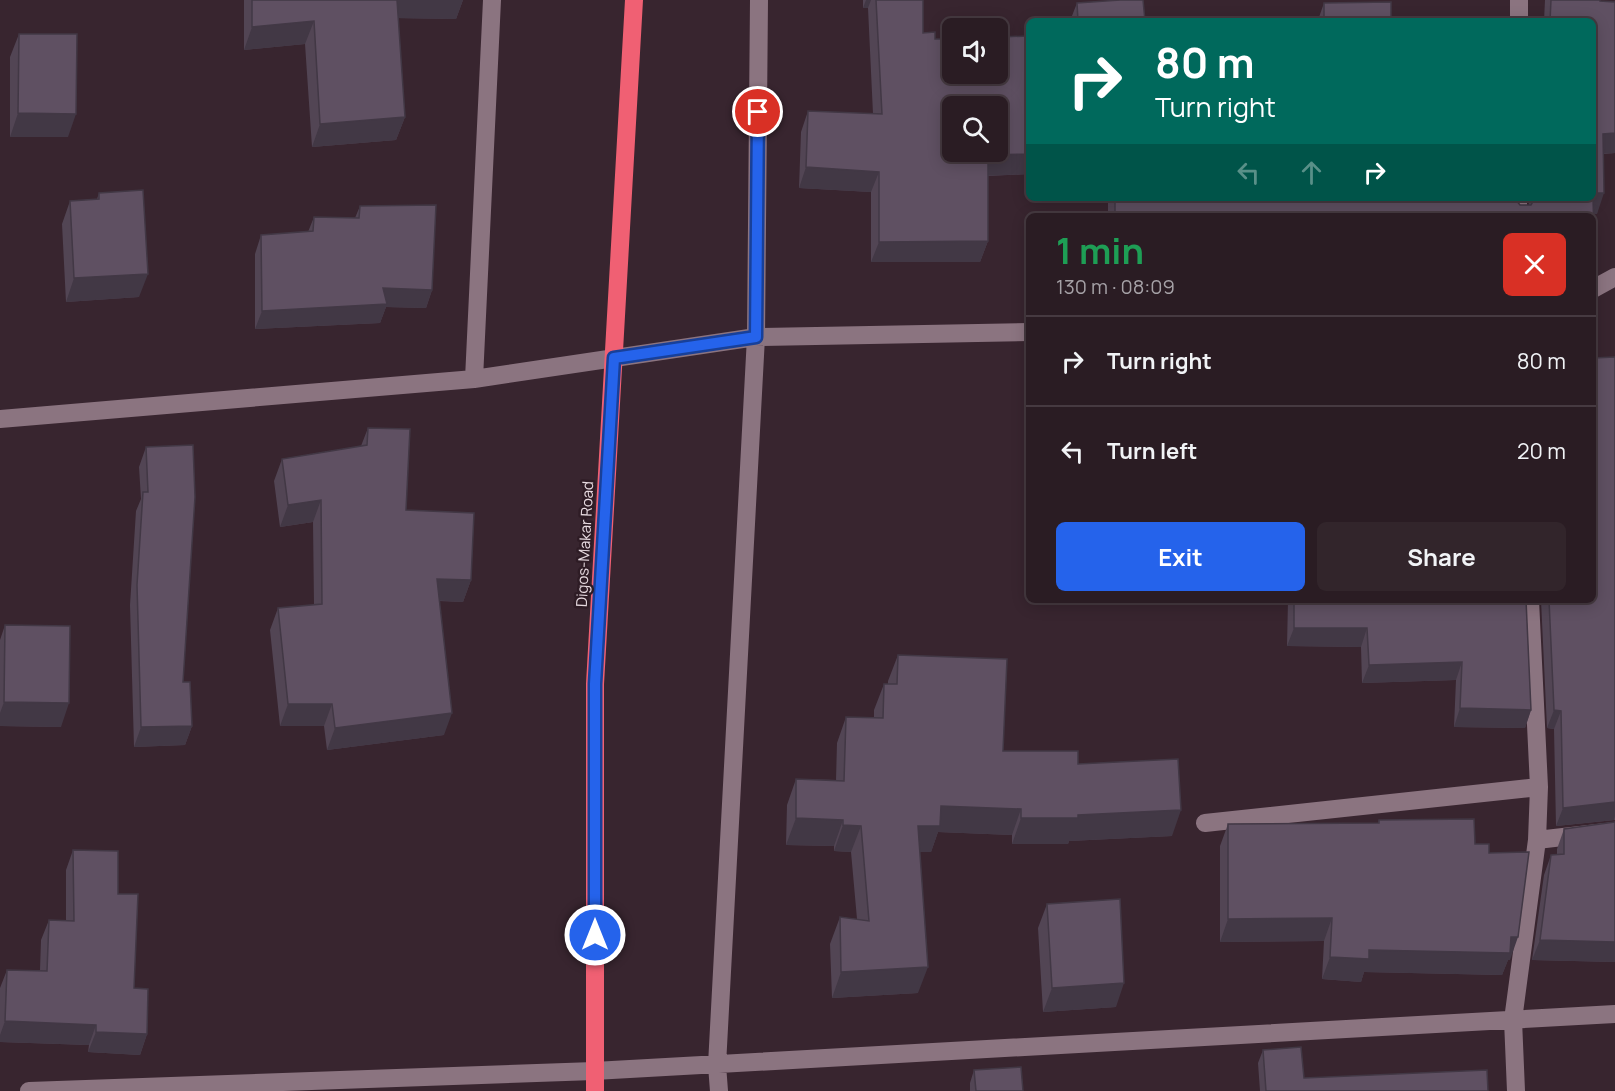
<!DOCTYPE html>
<html lang="en">
<head>
<meta charset="utf-8">
<style>
	body { margin:0; font-family:Manrope,sans-serif; background:#32252b; color:#f1f3f6; height:100vh; display:flex; flex-direction:column; font-size:22px; white-space:nowrap }
	* { box-sizing:border-box; margin:0 }
	p { font-size:20px; color:#a5a1a6 }
	.icon { flex:none; width:33px; height:33px; fill:none; stroke:currentColor; stroke-width:2; stroke-linecap:round; stroke-linejoin:round }
	.map { position:relative; flex:1; overflow:hidden }
	.sheet { position:absolute; left:1026px; top:213px; width:570px; height:390px; display:flex; flex-direction:column; background:#2a1c23; border-radius:9px; box-shadow:0 3px 15px #0003,0 0 0 2px #463a41 }
	.sheet>* { flex:none }
	.hud { position:absolute; left:1026px; top:18px; width:570px; height:183px; border-radius:9px; box-shadow:0 3px 15px #0003,0 0 0 2px #463a41; background:#00695c; color:#fff; overflow:hidden }
	.buttons { position:absolute; left:942px; top:18px; display:grid; gap:12px }
	.buttons a { display:grid; place-items:center; width:66px; height:66px; border-radius:9px; background:#2a1c23; box-shadow:0 3px 15px #0003,0 0 0 2px #463a41; font-size:30px }
	.pin { position:absolute; display:grid; place-items:center; width:51px; height:51px; color:#fff; margin:-26px; border:3px solid #fff; border-radius:50%; box-shadow:0 2px 6px #0007 }
	.me { position:absolute; width:66px; margin:-33px; rotate:0deg; stroke-linejoin:round; filter:drop-shadow(0 0 4px #0008) }
	.turn { display:flex; align-items:center; gap:21px; height:126px; padding:0 30px; font-size:27px }
	.turn .icon { width:78px; height:78px; stroke-width:2.5 }
	.turn b { display:block; font-size:42px; line-height:51px }
	.lanes { display:flex; align-items:center; height:57px; padding:0 30px; background:#0003; justify-content:center; gap:30px; direction:ltr }
	.lanes .off { opacity:.35 }
	.round { display:grid; place-items:center; flex:none; width:63px; height:63px; border-radius:9px; background:#32252b }
	.overview { display:flex; align-items:center; justify-content:space-between; height:102px; padding:0 30px }
	h1 { font-size:36px; font-weight:700; line-height:45px; color:#1e9e55 }
	.cta { display:flex; gap:12px; margin-top:auto; padding:12px 30px }
	.cta a { flex:1; height:69px; border-radius:9px; background:#2563eb; color:#fff; font-size:24px; font-weight:700; line-height:69px; text-align:center }
	.cta a+a { background:#32252b; color:#f1f3f6 }
	ul { padding:0; list-style:none }
	li { display:flex; align-items:center; gap:18px; height:90px; padding:0 30px; border-top:2px solid #463a41 }
	li div { flex:1 }
	li b { display:block; font-size:22px }
	li em { font-style:normal }
	.map>svg:first-child { display:block }
</style>
</head>
<body>
<div class="map">
<svg width="1615" height="1091" viewBox="0 0 1615 1091">
	<rect width="100%" height="100%" fill="#38252f"/>
	<g fill="none" stroke-linecap="round" stroke-linejoin="round">
		<!-- street -->
		<path stroke="#8b7480" stroke-width="18" d="M 1519,21 L 1519,0
			M 1518,216 L 1518,198
			M 1593,289 L 1615,277
			M 474,379 L 492,0
			M 0,419 L 474,379 L 756,337 L 1029,332
			M 1205,823 L 1539,787
			M 1537,840 L 1615,831
			M 29,1091 L 594,1071 L 1615,1014
			M 719,1091 L 717,1065 L 756,337 L 759,0
			M 1516,1091 L 1513,1020 L 1537,840 L 1539,787 L 1530,600"/>
		<!-- highway -->
		<path stroke="#f06073" stroke-width="18" d="M 595,1091 L 595,684 L 634,0"/>
	</g>
	<!-- wall -->
	<path fill="#524554" d="M 244,0 L 463,0 L 456,19 L 398,18 L 405,117 L 396,140 L 312,147 L 305,44 L 244,50 Z
		M 863,0 L 923,0 L 923,33 L 935,39 L 1029,174 L 988,176 L 988,241 L 980,262 L 871,262 L 871,192 L 799,188 L 801,132 L 808,111 L 873,114 L 868,8 L 863,8 Z
		M 1545,0 L 1600,0 L 1600,1 L 1615,2 L 1615,153 L 1604,154 L 1597,214 L 1593,214 L 1594,238 L 1593,241 L 1593,216 L 1108,216 L 1108,198 L 1515,198 L 1516,200 L 1520,205 L 1529,205 L 1528,198 L 1593,198 L 1593,21 L 1544,21 Z
		M 1077,3 L 1145,21 L 1070,21 Z
		M 1324,3 L 1391,21 L 1318,20 Z
		M 19,34 L 68,137 L 10,137 L 10,57 Z
		M 99,193 L 139,297 L 66,302 L 62,224 L 70,201 L 97,199 Z
		M 360,206 L 432,290 L 426,308 L 386,307 L 380,323 L 255,329 L 255,254 L 261,235 L 308,232 L 314,217 L 355,218 Z
		M 1615,357 L 1615,820 L 1556,826 L 1554,729 L 1547,728 L 1541,600 L 1593,600 Z
		M 368,428 L 406,510 L 471,580 L 463,602 L 439,601 L 444,735 L 327,750 L 324,726 L 280,726 L 270,630 L 278,608 L 314,605 L 313,522 L 280,527 L 274,481 L 282,459 L 361,446 Z
		M 146,447 L 183,682 L 192,726 L 185,745 L 134,747 L 130,605 L 136,511 L 141,499 L 139,467 Z
		M 1288,600 L 1526,600 L 1531,710 L 1525,728 L 1454,727 L 1456,680 L 1362,683 L 1361,647 L 1287,646 Z
		M 5,625 L 61,727 L 0,726 L 0,640 Z
		M 898,655 L 1003,751 L 1078,764 L 1172,836 L 1069,841 L 1068,844 L 1012,844 L 1012,835 L 938,832 L 931,852 L 920,852 L 918,993 L 832,998 L 830,944 L 840,917 L 857,919 L 851,852 L 834,851 L 834,846 L 786,845 L 787,805 L 796,779 L 836,780 L 837,743 L 846,717 L 874,718 L 874,710 L 884,684 L 888,684 L 888,681 Z
		M 1379,820 L 1475,844 L 1489,853 L 1510,960 L 1508,960 L 1502,975 L 1364,972 L 1361,982 L 1322,979 L 1324,941 L 1220,942 L 1220,846 L 1228,824 L 1378,823 Z
		M 1615,822 L 1615,962 L 1532,960 L 1544,875 L 1551,855 L 1557,855 L 1557,849 L 1564,829 Z
		M 73,850 L 118,894 L 134,988 L 147,1034 L 140,1055 L 88,1052 L 89,1045 L 0,1042 L 0,988 L 7,970 L 40,970 L 41,940 L 49,920 L 66,921 L 66,870 Z
		M 1047,904 L 1116,1007 L 1043,1012 L 1038,928 Z
		M 1263,1050 L 1304,1078 L 1488,1091 L 1260,1091 L 1258,1063 Z
		M 974,1070 L 1023,1091 L 970,1091 L 970,1083 Z"/>
	<!-- shaded-wall -->
	<path fill="#423845" d="M 394,0 L 463,0 L 456,19 L 388,18 Z
		M 866,0 L 871,0 L 868,8 L 863,8 Z
		M 314,21 L 305,44 L 244,50 L 252,27 Z
		M 18,113 L 76,114 L 68,137 L 10,137 Z
		M 405,117 L 396,140 L 312,147 L 320,124 Z
		M 1615,133 L 1615,153 L 1596,154 L 1603,134 Z
		M 1029,154 L 1029,174 L 980,176 L 988,155 Z
		M 806,167 L 879,172 L 871,192 L 799,188 Z
		M 1593,193 L 1604,193 L 1597,214 L 1585,214 L 1591,198 L 1593,198 Z
		M 988,241 L 980,262 L 871,262 L 879,242 Z
		M 148,274 L 139,297 L 66,302 L 74,278 Z
		M 383,288 L 432,290 L 426,308 L 386,307 L 380,323 L 255,329 L 262,311 Z
		M 321,500 L 313,522 L 280,527 L 288,505 Z
		M 437,579 L 471,580 L 463,602 L 429,600 Z
		M 1294,628 L 1367,628 L 1361,647 L 1287,646 Z
		M 1462,662 L 1456,680 L 1362,683 L 1369,665 Z
		M 4,702 L 69,703 L 61,727 L 0,726 L 0,713 Z
		M 288,704 L 332,704 L 324,726 L 280,726 Z
		M 1460,708 L 1531,710 L 1525,728 L 1454,727 Z
		M 1554,710 L 1561,711 L 1554,729 L 1547,728 Z
		M 452,713 L 444,735 L 327,750 L 335,728 Z
		M 192,726 L 185,745 L 134,747 L 141,727 Z
		M 1615,802 L 1615,816 L 1614,820 L 1556,826 L 1563,808 Z
		M 941,806 L 1021,809 L 1012,835 L 938,832 L 931,852 L 908,852 L 918,826 Z
		M 1181,810 L 1172,836 L 1069,841 L 1068,844 L 1012,844 L 1021,818 Z
		M 796,818 L 843,820 L 834,846 L 786,845 Z
		M 843,825 L 861,826 L 851,852 L 834,851 Z
		M 1332,918 L 1324,941 L 1220,942 L 1228,919 Z
		M 1511,937 L 1518,937 L 1510,960 L 1508,960 L 1502,975 L 1364,972 L 1361,982 L 1322,979 L 1330,957 L 1369,950 Z
		M 1540,940 L 1615,942 L 1615,962 L 1532,960 Z
		M 928,967 L 918,993 L 832,998 L 841,972 Z
		M 1124,983 L 1116,1007 L 1043,1012 L 1052,988 Z
		M 5,1021 L 96,1025 L 89,1045 L 0,1042 L 0,1035 Z
		M 96,1032 L 147,1034 L 140,1055 L 88,1052 Z"/>
	<!-- building -->
	<path fill="#5f5062" stroke="#423845" stroke-width="1.5" fill-rule="evenodd" d="M 252,0 L 397,0 L 405,117 L 320,124 L 314,21 L 252,27 Z
		M 876,0 L 923,0 L 923,33 L 935,32 L 935,39 L 952,39 L 952,74 L 998,74 L 998,37 L 1029,36 L 1029,154 L 988,155 L 988,241 L 879,242 L 879,172 L 806,167 L 808,111 L 882,114 ZM 952,106 L 998,106 L 998,152 L 952,152 Z
		M 1120,0 L 1143,0 L 1145,21 L 1078,21 L 1077,3 Z
		M 1551,0 L 1600,0 L 1600,1 L 1615,2 L 1615,133 L 1603,134 L 1604,193 L 1593,193 L 1593,21 L 1550,21 Z
		M 1391,2 L 1391,21 L 1308,21 L 1324,20 L 1324,3 Z
		M 19,34 L 77,34 L 76,114 L 18,113 Z
		M 143,190 L 148,274 L 74,278 L 70,201 L 99,199 L 99,193 Z
		M 1115,198 L 1515,198 L 1516,200 L 1520,205 L 1531,205 L 1535,198 L 1593,198 L 1594,238 L 1593,238 L 1593,216 L 1115,216 Z
		M 436,205 L 432,290 L 383,288 L 387,304 L 262,311 L 261,235 L 313,231 L 314,217 L 359,218 L 360,206 Z
		M 1615,357 L 1615,802 L 1563,808 L 1561,711 L 1554,710 L 1549,600 L 1593,600 L 1593,358 Z
		M 368,428 L 410,429 L 406,510 L 474,513 L 471,580 L 437,579 L 452,713 L 335,728 L 332,704 L 288,704 L 278,608 L 322,604 L 321,500 L 288,505 L 282,459 L 367,445 Z
		M 193,445 L 195,497 L 183,682 L 190,682 L 192,726 L 141,727 L 137,585 L 143,492 L 148,492 L 146,447 Z
		M 1294,600 L 1526,600 L 1531,710 L 1460,708 L 1462,662 L 1369,665 L 1367,628 L 1294,628 Z
		M 5,625 L 70,626 L 69,703 L 4,702 Z
		M 898,655 L 1007,659 L 1003,751 L 1078,751 L 1078,764 L 1178,759 L 1181,810 L 1078,815 L 1078,818 L 1021,818 L 1021,809 L 941,806 L 940,826 L 918,826 L 928,967 L 841,972 L 840,917 L 869,921 L 861,826 L 843,825 L 843,820 L 796,818 L 796,779 L 844,781 L 846,717 L 883,718 L 884,684 L 897,684 Z
		M 1474,819 L 1475,844 L 1489,844 L 1489,853 L 1529,852 L 1518,937 L 1511,937 L 1510,953 L 1369,950 L 1369,959 L 1330,957 L 1332,918 L 1228,919 L 1228,824 L 1379,823 L 1379,820 Z
		M 1615,822 L 1615,942 L 1540,940 L 1551,855 L 1564,854 L 1564,829 Z
		M 73,850 L 118,851 L 118,894 L 138,894 L 134,988 L 148,989 L 147,1034 L 96,1032 L 96,1025 L 5,1021 L 7,970 L 47,971 L 49,920 L 74,921 Z
		M 1120,899 L 1124,983 L 1052,988 L 1047,904 Z
		M 1301,1047 L 1304,1078 L 1487,1070 L 1488,1091 L 1266,1091 L 1263,1050 Z
		M 1021,1067 L 1023,1091 L 976,1091 L 974,1070 Z"/>
	<g fill="none" stroke-linecap="round" stroke-linejoin="round">
		<!-- route casing -->
		<g stroke="#184099" stroke-width="15">
			<path id="route" d="M 595,935 L 595,684 L 614,358 L 756,337 L 758,112"/>
		</g>
		<!-- route -->
		<use href="#route" stroke="#2563eb" stroke-width="10"/>
	</g>
	<g text-anchor="middle" stroke-width="5" stroke-linejoin="round" paint-order="stroke">
		<!-- street labels -->
		<g font-size="15" fill="#e7dae0" stroke="#2e1c25">
			<text transform="translate(585 544) rotate(-87)" y="5">Digos-Makar Road</text>
		</g>
	</g>
</svg>
<div class="buttons">
<a><svg class="icon" aria-label="sound" viewBox="0 0 24 24"><path d="M4 9h4l5-4v14l-5-4H4zM17 9q2 3 0 6"/></svg></a>
<a><svg class="icon" aria-label="search" viewBox="0 0 24 24"><circle cx="10" cy="10" r="6"/><path d="M15 15l6 6"/></svg></a>
</div>
<div class="pin" style="left:758px;top:112px;background:#d93025"><svg class="icon" aria-label="arrive" viewBox="0 0 24 24"><path d="M6 21V4h12l-3 4 3 4H6"/></svg></div>
<svg class="me" style="left:595px;top:935px" viewBox="-20 -20 40 40"><circle r="17" fill="#2563eb" stroke="#fff" stroke-width="3"/><path d="M0-11L8 9 0 5-8 9z" fill="#fff"/></svg>
<div class="hud">
<div class="turn"><svg class="icon" aria-label="right" viewBox="0 0 24 24"><path d="M7 20v-9h11M14 6l5 5-5 5"/></svg><div><b>80 m</b>Turn right</div></div>
<div class="lanes"><svg class="icon off" aria-label="left" viewBox="0 0 24 24"><path d="M17 20v-9H6M10 6l-5 5 5 5"/></svg><svg class="icon off" aria-label="ahead" viewBox="0 0 24 24"><path d="M12 20V5M6 11l6-6 6 6"/></svg><svg class="icon" aria-label="right" viewBox="0 0 24 24"><path d="M7 20v-9h11M14 6l5 5-5 5"/></svg></div>
</div>
<section class="sheet">
<div class="overview"><div><h1>1 min</h1><p>130 m · 08:09</p></div><a class="round" style="background:#d93025;color:#fff"><svg class="icon" aria-label="close" viewBox="0 0 24 24"><path d="M6 6l12 12M18 6L6 18"/></svg></a></div>
<ul>
<li><svg class="icon" aria-label="right" viewBox="0 0 24 24"><path d="M7 20v-9h11M14 6l5 5-5 5"/></svg><div><b>Turn right</b></div><em>80 m</em></li>
<li><svg class="icon" aria-label="left" viewBox="0 0 24 24"><path d="M17 20v-9H6M10 6l-5 5 5 5"/></svg><div><b>Turn left</b></div><em>20 m</em></li>
</ul>
<div class="cta"><a>Exit</a><a>Share</a></div>
</section>
</div>
</body>
</html>
